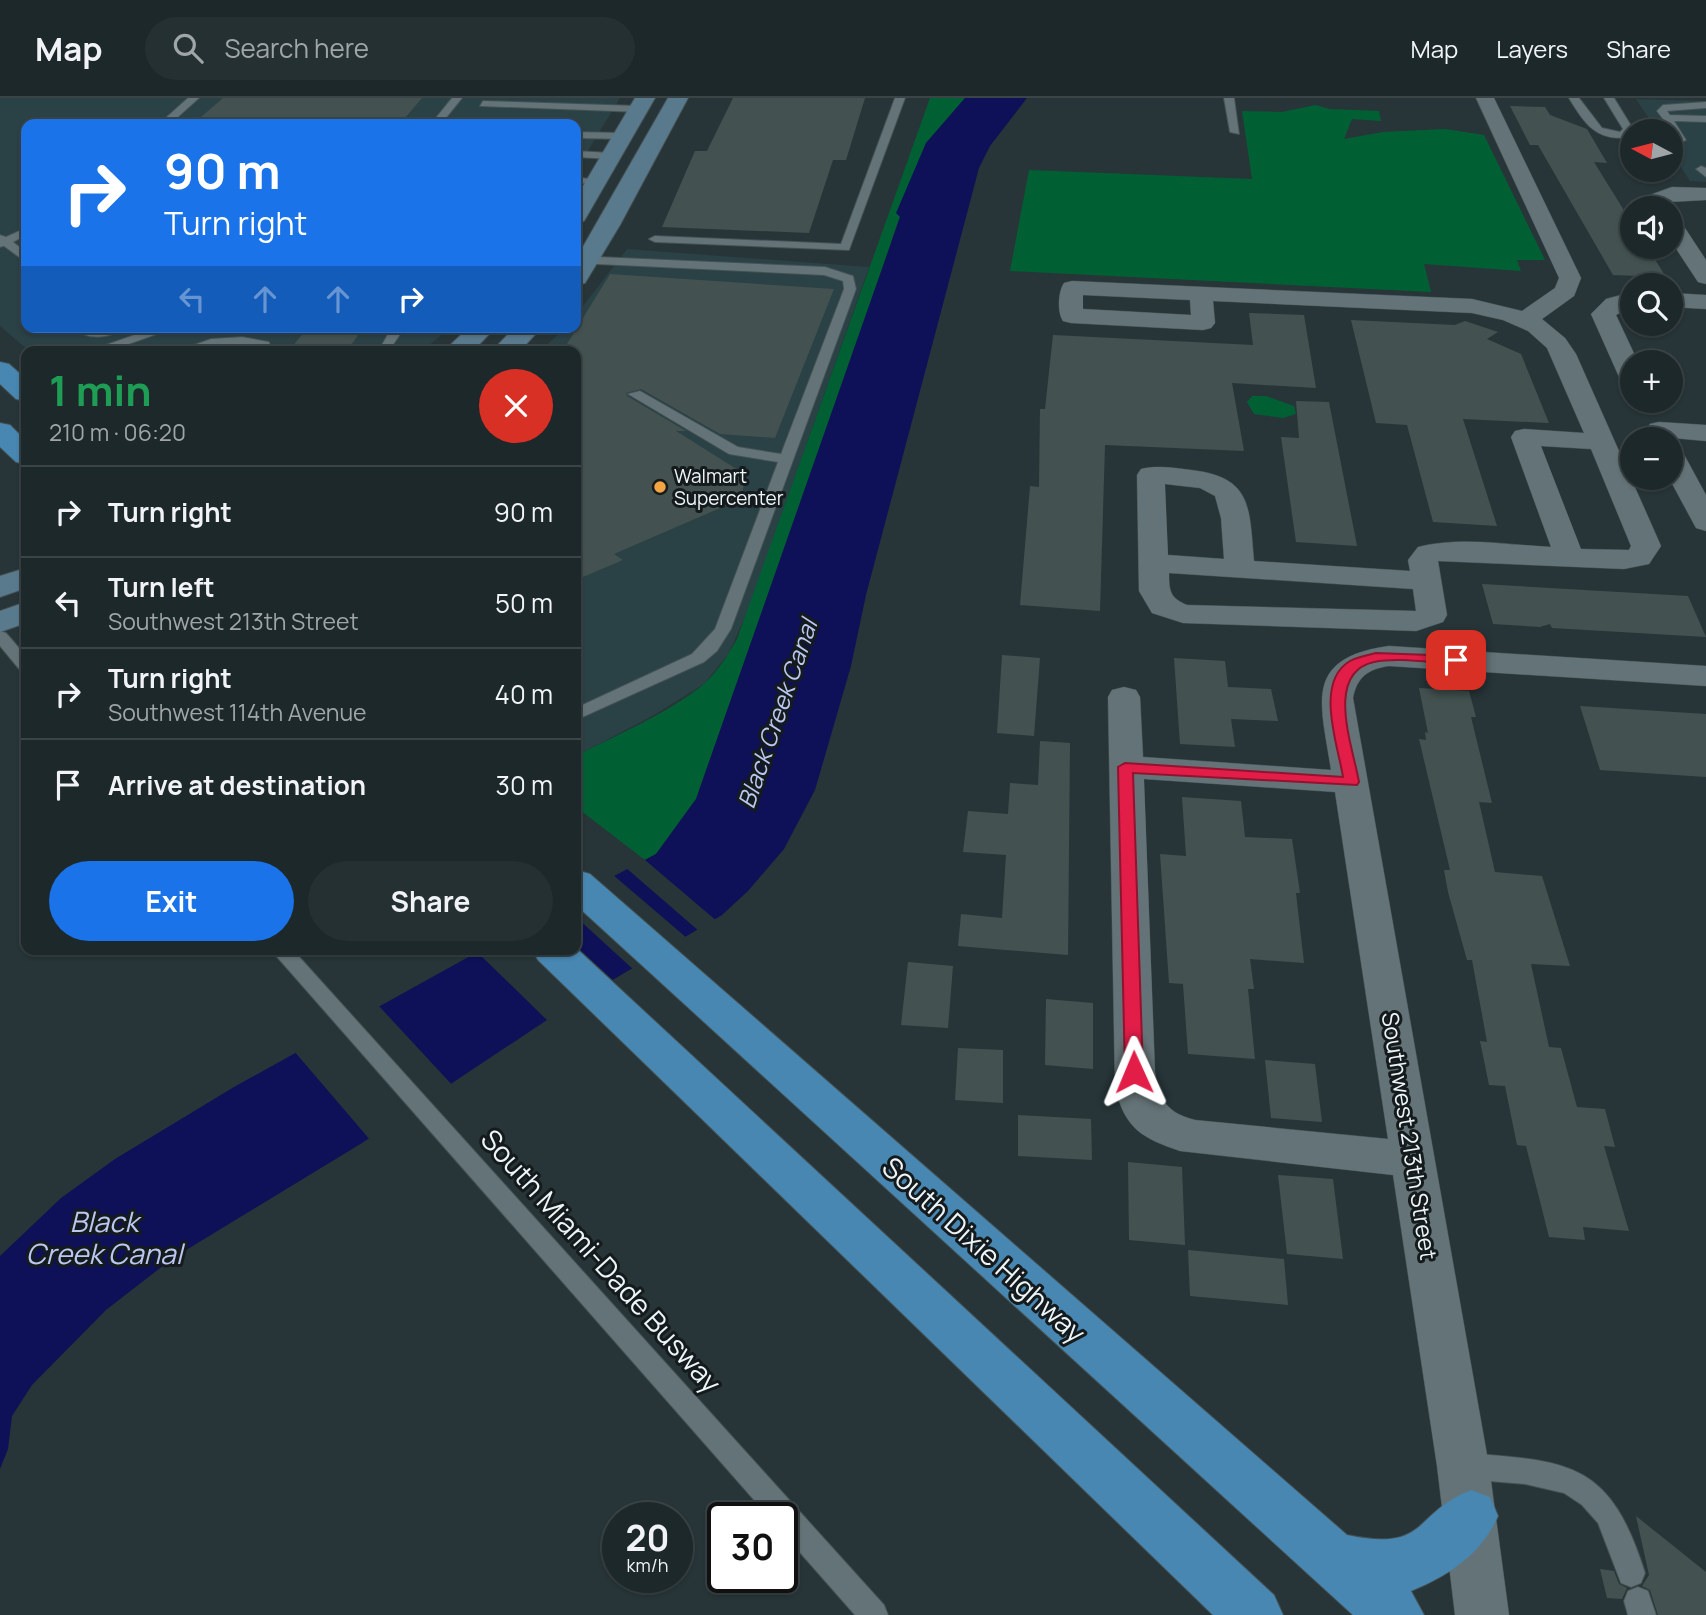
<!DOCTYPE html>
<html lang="en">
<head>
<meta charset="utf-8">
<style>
	body { margin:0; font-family:Manrope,sans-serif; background:#253032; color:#f1f3f6; height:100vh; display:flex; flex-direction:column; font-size:26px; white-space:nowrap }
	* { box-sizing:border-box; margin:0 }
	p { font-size:23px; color:#a0a6a8 }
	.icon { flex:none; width:38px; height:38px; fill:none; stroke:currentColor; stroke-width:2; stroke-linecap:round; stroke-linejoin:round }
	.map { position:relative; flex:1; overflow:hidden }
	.sheet { position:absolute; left:21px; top:248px; width:560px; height:609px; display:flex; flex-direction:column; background:#1d282a; border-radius:14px; box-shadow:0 2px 5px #0004,0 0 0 2px #3b4447 }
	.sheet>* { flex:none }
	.hud { position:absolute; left:21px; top:21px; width:560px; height:214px; border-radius:14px; box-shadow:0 2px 5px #0004,0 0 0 2px #3b4447; background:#1a73e8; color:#fff; overflow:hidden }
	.needle { width:46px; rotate:277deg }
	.controls { position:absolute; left:1620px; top:21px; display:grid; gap:14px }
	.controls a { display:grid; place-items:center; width:63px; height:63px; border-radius:50%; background:#1d282a; box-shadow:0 2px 5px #0004,0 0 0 2px #3b4447; font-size:35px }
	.speed { position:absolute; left:602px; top:1404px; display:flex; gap:14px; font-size:35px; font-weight:700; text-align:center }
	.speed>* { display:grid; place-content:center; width:91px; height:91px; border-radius:50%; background:#1d282a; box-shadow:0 2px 5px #0004,0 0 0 2px #3b4447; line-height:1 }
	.speed small { font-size:18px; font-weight:400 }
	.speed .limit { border:4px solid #111; border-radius:10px; background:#fff; color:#111 }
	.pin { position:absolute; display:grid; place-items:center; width:60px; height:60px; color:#fff; margin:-30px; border-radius:14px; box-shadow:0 4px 10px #0006 }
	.me { position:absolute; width:77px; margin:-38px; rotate:359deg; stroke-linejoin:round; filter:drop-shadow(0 0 5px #0008) }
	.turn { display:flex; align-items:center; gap:24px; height:147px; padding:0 28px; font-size:32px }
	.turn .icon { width:91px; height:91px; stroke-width:2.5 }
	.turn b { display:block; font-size:49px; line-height:60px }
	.lanes { display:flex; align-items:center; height:66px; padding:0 28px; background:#0003; justify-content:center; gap:35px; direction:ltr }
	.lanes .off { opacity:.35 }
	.round { display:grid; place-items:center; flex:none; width:74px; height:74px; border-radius:37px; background:#253032 }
	.summary { display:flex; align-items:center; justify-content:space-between; height:119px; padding:0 28px }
	h1 { font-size:42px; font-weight:700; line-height:52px; color:#1e9e55 }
	.primary-button { display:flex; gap:14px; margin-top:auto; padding:14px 28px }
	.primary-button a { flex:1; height:80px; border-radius:42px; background:#1a73e8; color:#fff; font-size:28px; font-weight:700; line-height:80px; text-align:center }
	.primary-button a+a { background:#253032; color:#f1f3f6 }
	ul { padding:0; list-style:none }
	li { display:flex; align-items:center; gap:21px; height:91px; padding:0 28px; border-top:2px solid #3b4447 }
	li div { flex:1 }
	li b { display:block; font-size:26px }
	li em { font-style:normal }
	header { display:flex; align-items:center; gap:42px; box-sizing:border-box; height:98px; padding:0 35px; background:#1d282a; border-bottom:2px solid #3b4447 }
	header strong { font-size:33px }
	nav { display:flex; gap:38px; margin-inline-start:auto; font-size:24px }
	.search { width:490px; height:63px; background:#253032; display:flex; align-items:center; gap:18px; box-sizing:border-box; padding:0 24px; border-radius:38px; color:#a0a6a8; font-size:26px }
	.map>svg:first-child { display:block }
</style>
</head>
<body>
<header>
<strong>Map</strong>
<div class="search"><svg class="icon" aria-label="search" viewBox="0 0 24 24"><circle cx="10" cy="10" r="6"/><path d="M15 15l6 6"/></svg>Search here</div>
<nav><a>Map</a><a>Layers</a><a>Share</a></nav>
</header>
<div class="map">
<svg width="1706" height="1517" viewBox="0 0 1706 1517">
	<rect width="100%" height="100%" fill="#273538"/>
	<!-- built -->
	<path fill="#2a4146" d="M 0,0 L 620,0 L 576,72 L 576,26 L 26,26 L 26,229 L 451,229 L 421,254 L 30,254 L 0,228 Z
		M 1636,1 L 1706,3 L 1706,84 L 1690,83 L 1671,54 L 1671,33 L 1657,33 Z
		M 627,151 L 869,169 L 749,510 L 729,555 L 704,586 L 654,617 L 576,658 L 576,254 L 539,254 L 566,229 L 576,229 L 576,217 Z"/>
	<!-- green -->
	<path fill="#006034" d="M 930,0 L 965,0 L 926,45 L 897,115 L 900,118 L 883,168 L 696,701 L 656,756 L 645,762 L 576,709 L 576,658 C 616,637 670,615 705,585 C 718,573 728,557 737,541 Z
		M 1316,7 L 1329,11 L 1379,13 L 1381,23 L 1352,21 L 1344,41 L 1383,34 L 1445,31 L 1484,37 L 1545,162 L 1517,162 L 1521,173 L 1424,166 L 1431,194 L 1010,173 L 1029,72 L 1252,81 L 1242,13 L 1282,14 Z
		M 1252,298 L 1266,298 L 1294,308 L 1296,316 L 1283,320 L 1254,316 L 1247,304 Z"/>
	<!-- water -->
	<path fill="#0e1157" d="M 965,0 L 1027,0 L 990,48 L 979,70 L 866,497 L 851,568 L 815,692 L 784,751 L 748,793 L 722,817 L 562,912 L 362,1045 L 173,1160 L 106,1212 L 32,1287 L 12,1318 L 8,1351 L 0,1371 L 0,1158 L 61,1100 L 115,1061 L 234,989 L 481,852 L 576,852 L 576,798 L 656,756 L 696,701 L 883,168 L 900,119 L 896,115 L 926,45 Z"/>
	<!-- pier -->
	<path fill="#273538" d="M 643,760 L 645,762 L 718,824 L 700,834 L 625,769 Z
		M 612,776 L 688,841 L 635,873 L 576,819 L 576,794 Z
		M 576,848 L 615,884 L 550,925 L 475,852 L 576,852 Z
		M 378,907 L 454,989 L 371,1043 L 294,953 Z"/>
	<!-- building -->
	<path fill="#435250" d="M 223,0 L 422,0 L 400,26 L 193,26 Z
		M 733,0 L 865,0 L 846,62 L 833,62 L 809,135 L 662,129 L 695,53 L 707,53 Z
		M 1510,8 L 1545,9 L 1550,17 L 1587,31 L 1607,65 L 1594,64 L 1633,127 L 1633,149 L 1647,149 L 1666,179 L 1613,177 L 1538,47 L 1530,47 Z
		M 610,176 L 834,191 L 775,340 L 720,336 L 641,291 L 626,295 L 627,298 L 686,333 L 676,333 L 746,377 L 741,401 L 614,456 L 623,462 L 576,482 L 576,254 L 562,254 Z
		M 1249,215 L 1304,217 L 1316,290 L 1232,285 L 1244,353 L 1105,347 L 1100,513 L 1020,507 L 1030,388 L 1039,389 L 1040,311 L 1045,311 L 1053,237 L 1253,247 Z
		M 1351,222 L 1455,227 L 1465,223 L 1498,234 L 1487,241 L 1521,256 L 1549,325 L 1463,321 L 1497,428 L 1433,424 L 1407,327 L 1376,325 Z
		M 308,229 L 364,229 L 346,254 L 288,254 Z
		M 1296,303 L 1329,304 L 1357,448 L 1296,444 L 1281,339 L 1299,340 Z
		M 1482,486 L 1688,498 L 1706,539 L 1552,530 L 1550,526 L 1540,529 L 1493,526 Z
		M 1002,557 L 1040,560 L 1034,638 L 997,635 Z
		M 1174,560 L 1225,563 L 1228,589 L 1271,591 L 1278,623 L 1231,621 L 1235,649 L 1180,646 Z
		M 1419,590 L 1469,593 L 1476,619 L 1471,619 L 1492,705 L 1479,704 L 1495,774 L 1542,778 L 1570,868 L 1531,866 L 1549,949 L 1561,950 L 1577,1009 L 1605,1011 L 1615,1049 L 1604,1048 L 1629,1133 L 1583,1129 L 1585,1142 L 1549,1139 L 1526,1048 L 1517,1047 L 1505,988 L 1489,987 L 1480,943 L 1487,944 L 1472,862 L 1467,862 L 1448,794 L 1444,772 L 1450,772 L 1419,641 L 1426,642 L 1425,634 L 1428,635 Z
		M 1580,608 L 1706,616 L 1706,679 L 1600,672 Z
		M 1040,643 L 1070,645 L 1068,857 L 958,848 L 961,816 L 1002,820 L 1006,757 L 963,754 L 968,713 L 1008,716 L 1010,685 L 1038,687 Z
		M 1182,699 L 1241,703 L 1245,739 L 1292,741 L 1300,795 L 1296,795 L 1304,865 L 1250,861 L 1254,891 L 1248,891 L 1255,961 L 1188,956 L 1183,886 L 1169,885 L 1160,756 L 1186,758 Z
		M 908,864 L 953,868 L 948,930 L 901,927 Z
		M 1046,901 L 1093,905 L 1093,971 L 1045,967 Z
		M 958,950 L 1003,952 L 1003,1005 L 955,1002 Z
		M 1265,962 L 1315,966 L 1322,1024 L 1271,1020 Z
		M 1018,1017 L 1091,1021 L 1092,1062 L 1018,1058 Z
		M 1128,1064 L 1182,1069 L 1185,1147 L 1129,1142 Z
		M 1278,1077 L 1333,1081 L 1343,1161 L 1287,1156 Z
		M 1188,1152 L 1284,1161 L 1288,1207 L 1190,1198 Z
		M 1636,1418 L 1706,1474 L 1706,1517 L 1658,1517 L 1650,1492 L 1642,1488 L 1649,1477 Z
		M 1600,1471 L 1614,1473 L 1619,1486 L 1627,1490 L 1622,1501 L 1607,1500 Z"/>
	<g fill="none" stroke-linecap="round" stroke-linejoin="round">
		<!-- service casing -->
		<g stroke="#445153" stroke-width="2">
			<path id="service" d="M 188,0 L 199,0 L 170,26 L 159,26 Z
				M 452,0 L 462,0 L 441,26 L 431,26 Z
				M 895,0 L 905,0 L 849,152 L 655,144 L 649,141 L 655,138 L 841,146 Z
				M 1224,0 L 1234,0 L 1239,36 L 1230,34 Z
				M 1569,0 L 1579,0 L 1602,30 L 1620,34 L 1623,31 L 1604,0 L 1614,0 L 1633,31 L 1623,40 C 1594,41 1583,23 1569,0 Z
				M 483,3 L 639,8 L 644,11 L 639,14 L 480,8 Z
				M 1706,4 L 1706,10 L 1667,13 L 1670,17 L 1706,18 L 1706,24 L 1674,23 L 1686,42 L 1681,45 L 1657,13 L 1663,7 Z
				M 576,34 L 623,35 L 628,38 L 623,41 L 576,40 Z
				M 576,53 L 612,55 L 617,58 L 612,61 L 576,59 Z
				M 1701,68 L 1706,70 L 1706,79 L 1696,71 Z
				M 576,79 L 602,83 L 597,86 L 576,85 Z
				M 26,130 L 26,137 L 13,144 L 26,154 L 26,160 L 19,159 L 4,148 L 0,149 L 0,137 L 6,139 Z
				M 576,158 L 825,169 L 853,178 L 856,191 L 731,531 L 717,553 L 704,564 L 576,622 L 576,610 L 692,556 L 715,531 L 778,364 L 729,356 L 628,296 L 640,293 L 738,349 L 781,356 L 844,191 L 843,183 L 824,177 L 576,165 Z
				M 72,229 L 126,229 C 111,241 86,243 72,229 Z
				M 157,229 L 177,229 L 106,254 L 86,254 Z
				M 392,229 L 405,229 L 388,254 L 378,254 Z
				M 242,239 L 269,244 L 272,254 L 232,246 L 194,254 L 174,254 L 211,241 Z
				M 0,533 L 6,535 L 26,558 L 26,573 L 20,572 L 0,548 Z
				M 271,852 L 293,852 L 884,1507 L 888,1517 L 855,1517 L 782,1434 L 782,1419 L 769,1419 Z
				M 1464,1355 C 1571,1363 1610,1364 1645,1475 L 1641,1485 L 1631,1489 L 1621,1485 L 1598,1425 L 1582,1407 L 1564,1395 L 1525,1386 L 1464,1381 L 1455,1377 L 1451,1368 L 1455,1359 Z
				M 1638,1489 L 1648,1493 L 1656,1517 L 1628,1517 L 1624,1503 L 1628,1493 Z"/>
		</g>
		<!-- minor casing -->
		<g stroke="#445153" stroke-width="1">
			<path id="minor" d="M 1476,0 L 1494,0 L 1581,180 L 1574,198 L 1542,221 L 1565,240 L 1576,256 L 1661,448 L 1649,466 L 1624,471 L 1438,463 L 1447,517 L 1443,524 L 1416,533 L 1183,525 L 1152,515 L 1139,493 L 1137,377 L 1141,371 C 1157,367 1175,370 1191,372 C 1253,379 1249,410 1254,463 L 1410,473 L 1408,462 L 1418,449 C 1460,438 1508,447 1551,449 L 1511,339 L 1515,333 L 1524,331 L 1584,335 L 1547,250 L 1528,233 L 1503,222 L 1472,215 L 1213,203 L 1215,225 L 1211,230 L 1203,232 L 1071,225 L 1063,223 C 1057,214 1058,194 1064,185 L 1072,183 L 1472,201 L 1522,213 L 1555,190 L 1559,180 ZM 1083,197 L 1190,202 L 1191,217 L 1083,211 ZM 1541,348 L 1591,351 L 1631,448 L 1629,452 L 1581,451 ZM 1165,386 L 1200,390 L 1215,398 L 1221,420 L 1224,461 L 1168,457 ZM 1169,475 L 1413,491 L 1416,513 L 1187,507 C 1170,500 1169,493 1169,475 Z
				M 1672,89 L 1706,90 L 1706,102 L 1669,104 L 1672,110 L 1671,111 L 1651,110 L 1646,101 L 1650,97 Z
				M 1671,120 L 1679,121 L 1706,162 L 1706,186 L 1698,184 L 1671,143 Z
				M 1633,194 L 1633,208 L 1616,217 L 1638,264 L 1633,264 L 1633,289 L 1624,286 L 1620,281 L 1591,216 L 1606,201 Z
				M 1671,195 L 1706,197 L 1706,211 L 1671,209 Z
				M 1659,324 L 1706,327 L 1706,343 L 1650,338 L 1646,332 L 1650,326 Z
				M 1671,349 L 1681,351 L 1706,397 L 1706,433 L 1696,430 L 1669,380 Z
				M 1389,548 L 1706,568 L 1706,588 L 1389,568 C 1368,571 1357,579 1353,600 L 1489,1368 L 1509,1517 L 1455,1517 L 1437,1368 L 1393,1077 L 1180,1053 C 1142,1040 1125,1031 1115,989 L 1108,599 L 1112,592 L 1124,589 L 1136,592 L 1140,599 L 1143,659 L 1331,672 C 1321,605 1302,560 1389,548 ZM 1144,681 L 1335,694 L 1388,1041 L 1195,1022 C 1167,1015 1159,1002 1155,974 Z"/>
		</g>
		<!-- secondary casing -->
		<g stroke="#445153" stroke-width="2">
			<path id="secondary" d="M 635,0 L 655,0 L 587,118 L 584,123 L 576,125 L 576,100 Z
				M 668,0 L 688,0 L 620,127 L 585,185 L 576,187 L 576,161 Z
				M 469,229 L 496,229 L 472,254 L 443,254 Z
				M 515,229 L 542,229 L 519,254 L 491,254 Z
				M 26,470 L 26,490 L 0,499 L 0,478 Z
				M 26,504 L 26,525 L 0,534 L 0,513 Z"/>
		</g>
		<!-- trunk casing -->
		<g stroke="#445153" stroke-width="2">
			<path id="trunk" d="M 0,264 L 9,266 L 26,281 L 26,303 L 16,301 L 0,286 Z
				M 0,325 L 10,327 L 26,343 L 26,366 L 16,364 L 0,349 Z
				M 576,772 L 590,776 L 1347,1437 C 1430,1454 1411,1416 1471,1392 L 1490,1399 L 1498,1418 C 1482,1456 1448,1478 1411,1493 L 1424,1517 L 1353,1517 L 576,807 Z
				M 576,850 L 1274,1497 L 1283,1517 L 1213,1517 L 538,862 L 532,852 Z"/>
		</g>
		<!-- service -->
		<use href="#service" fill="#647377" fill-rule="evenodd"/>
		<!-- minor -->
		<use href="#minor" fill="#647377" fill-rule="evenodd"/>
		<!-- secondary -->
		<use href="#secondary" fill="#597a8d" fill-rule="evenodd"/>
		<!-- trunk -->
		<use href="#trunk" fill="#4787b2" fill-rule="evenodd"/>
	</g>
	<!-- route -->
	<path fill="#e11d48" stroke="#92132f" stroke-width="2" d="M 1376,555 L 1456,558 L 1463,562 L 1456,566 C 1431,565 1399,559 1374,564 C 1324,575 1353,649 1359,684 L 1357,687 L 1133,675 L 1143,974 L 1134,981 L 1127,979 L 1125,974 L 1118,669 L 1125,665 L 1343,679 C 1338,647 1314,584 1350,563 C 1357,559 1368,557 1376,555 Z"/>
	<!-- markers -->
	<circle fill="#f3a443" stroke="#151b1d" stroke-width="2.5" cx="660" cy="389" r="7"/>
	<g text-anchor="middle" stroke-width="6" stroke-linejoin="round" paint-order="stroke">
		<!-- far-poi labels -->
		<g font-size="19" fill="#ecf5f7" stroke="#151b1d" text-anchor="start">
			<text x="674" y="385">Walmart<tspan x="674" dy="22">Supercenter</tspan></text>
		</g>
		<!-- street labels -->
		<g font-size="23" fill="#ecf5f7" stroke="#151b1d">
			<text transform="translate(1409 1038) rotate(81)" y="8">Southwest 213th Street</text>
		</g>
		<!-- water labels -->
		<g font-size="24" font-style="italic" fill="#bac7f1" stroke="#151b1d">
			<text transform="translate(778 616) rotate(-71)" y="8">Black Creek Canal</text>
		</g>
		<!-- near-water labels -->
		<g font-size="28" font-style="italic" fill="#bac7f1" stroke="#151b1d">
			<text x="104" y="1134">Black<tspan x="104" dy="32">Creek Canal</tspan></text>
		</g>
		<!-- near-street labels -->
		<g font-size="28" fill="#ecf5f7" stroke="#151b1d">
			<text transform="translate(984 1152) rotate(42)" y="10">South Dixie Highway</text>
			<text transform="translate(601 1163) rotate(48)" y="10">South Miami-Dade Busway</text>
		</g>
	</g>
</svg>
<div class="controls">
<a><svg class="needle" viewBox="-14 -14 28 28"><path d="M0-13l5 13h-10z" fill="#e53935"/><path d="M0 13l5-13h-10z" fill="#a0a6a8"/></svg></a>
<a><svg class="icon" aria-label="sound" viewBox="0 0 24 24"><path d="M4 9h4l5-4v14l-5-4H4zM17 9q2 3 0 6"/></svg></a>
<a><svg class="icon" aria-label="search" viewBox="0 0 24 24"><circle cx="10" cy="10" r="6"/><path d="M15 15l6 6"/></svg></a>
<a>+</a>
<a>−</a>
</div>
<div class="speed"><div>20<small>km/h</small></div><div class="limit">30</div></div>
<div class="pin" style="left:1456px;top:562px;background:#d93025"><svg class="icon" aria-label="arrive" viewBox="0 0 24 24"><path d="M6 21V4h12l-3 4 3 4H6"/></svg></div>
<svg class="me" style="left:1134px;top:974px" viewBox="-20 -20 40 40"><path d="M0-17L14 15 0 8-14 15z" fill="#e11d48" stroke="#fff" stroke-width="4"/></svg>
<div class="hud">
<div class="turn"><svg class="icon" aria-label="right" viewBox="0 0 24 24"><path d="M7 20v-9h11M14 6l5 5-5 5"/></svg><div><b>90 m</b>Turn right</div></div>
<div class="lanes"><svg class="icon off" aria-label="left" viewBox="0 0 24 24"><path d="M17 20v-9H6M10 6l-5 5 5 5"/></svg><svg class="icon off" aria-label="ahead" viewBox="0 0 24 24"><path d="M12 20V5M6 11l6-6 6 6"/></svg><svg class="icon off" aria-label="ahead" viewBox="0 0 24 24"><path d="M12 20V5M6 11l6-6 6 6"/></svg><svg class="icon" aria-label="right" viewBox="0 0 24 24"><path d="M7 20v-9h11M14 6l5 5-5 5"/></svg></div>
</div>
<section class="sheet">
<div class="summary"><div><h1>1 min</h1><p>210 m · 06:20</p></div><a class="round" style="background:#d93025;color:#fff"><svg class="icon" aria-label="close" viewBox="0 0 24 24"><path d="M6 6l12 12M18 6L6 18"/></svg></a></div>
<ul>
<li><svg class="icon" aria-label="right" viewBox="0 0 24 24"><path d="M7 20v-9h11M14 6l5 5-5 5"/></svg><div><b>Turn right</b></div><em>90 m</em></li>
<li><svg class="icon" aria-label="left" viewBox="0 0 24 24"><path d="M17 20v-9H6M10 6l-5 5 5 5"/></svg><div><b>Turn left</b><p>Southwest 213th Street</p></div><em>50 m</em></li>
<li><svg class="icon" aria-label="right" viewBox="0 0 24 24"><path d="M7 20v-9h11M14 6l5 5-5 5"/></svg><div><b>Turn right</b><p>Southwest 114th Avenue</p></div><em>40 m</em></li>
<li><svg class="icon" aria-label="arrive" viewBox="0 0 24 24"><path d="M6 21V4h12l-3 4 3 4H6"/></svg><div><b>Arrive at destination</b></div><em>30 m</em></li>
</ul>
<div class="primary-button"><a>Exit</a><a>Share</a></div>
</section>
</div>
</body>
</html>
